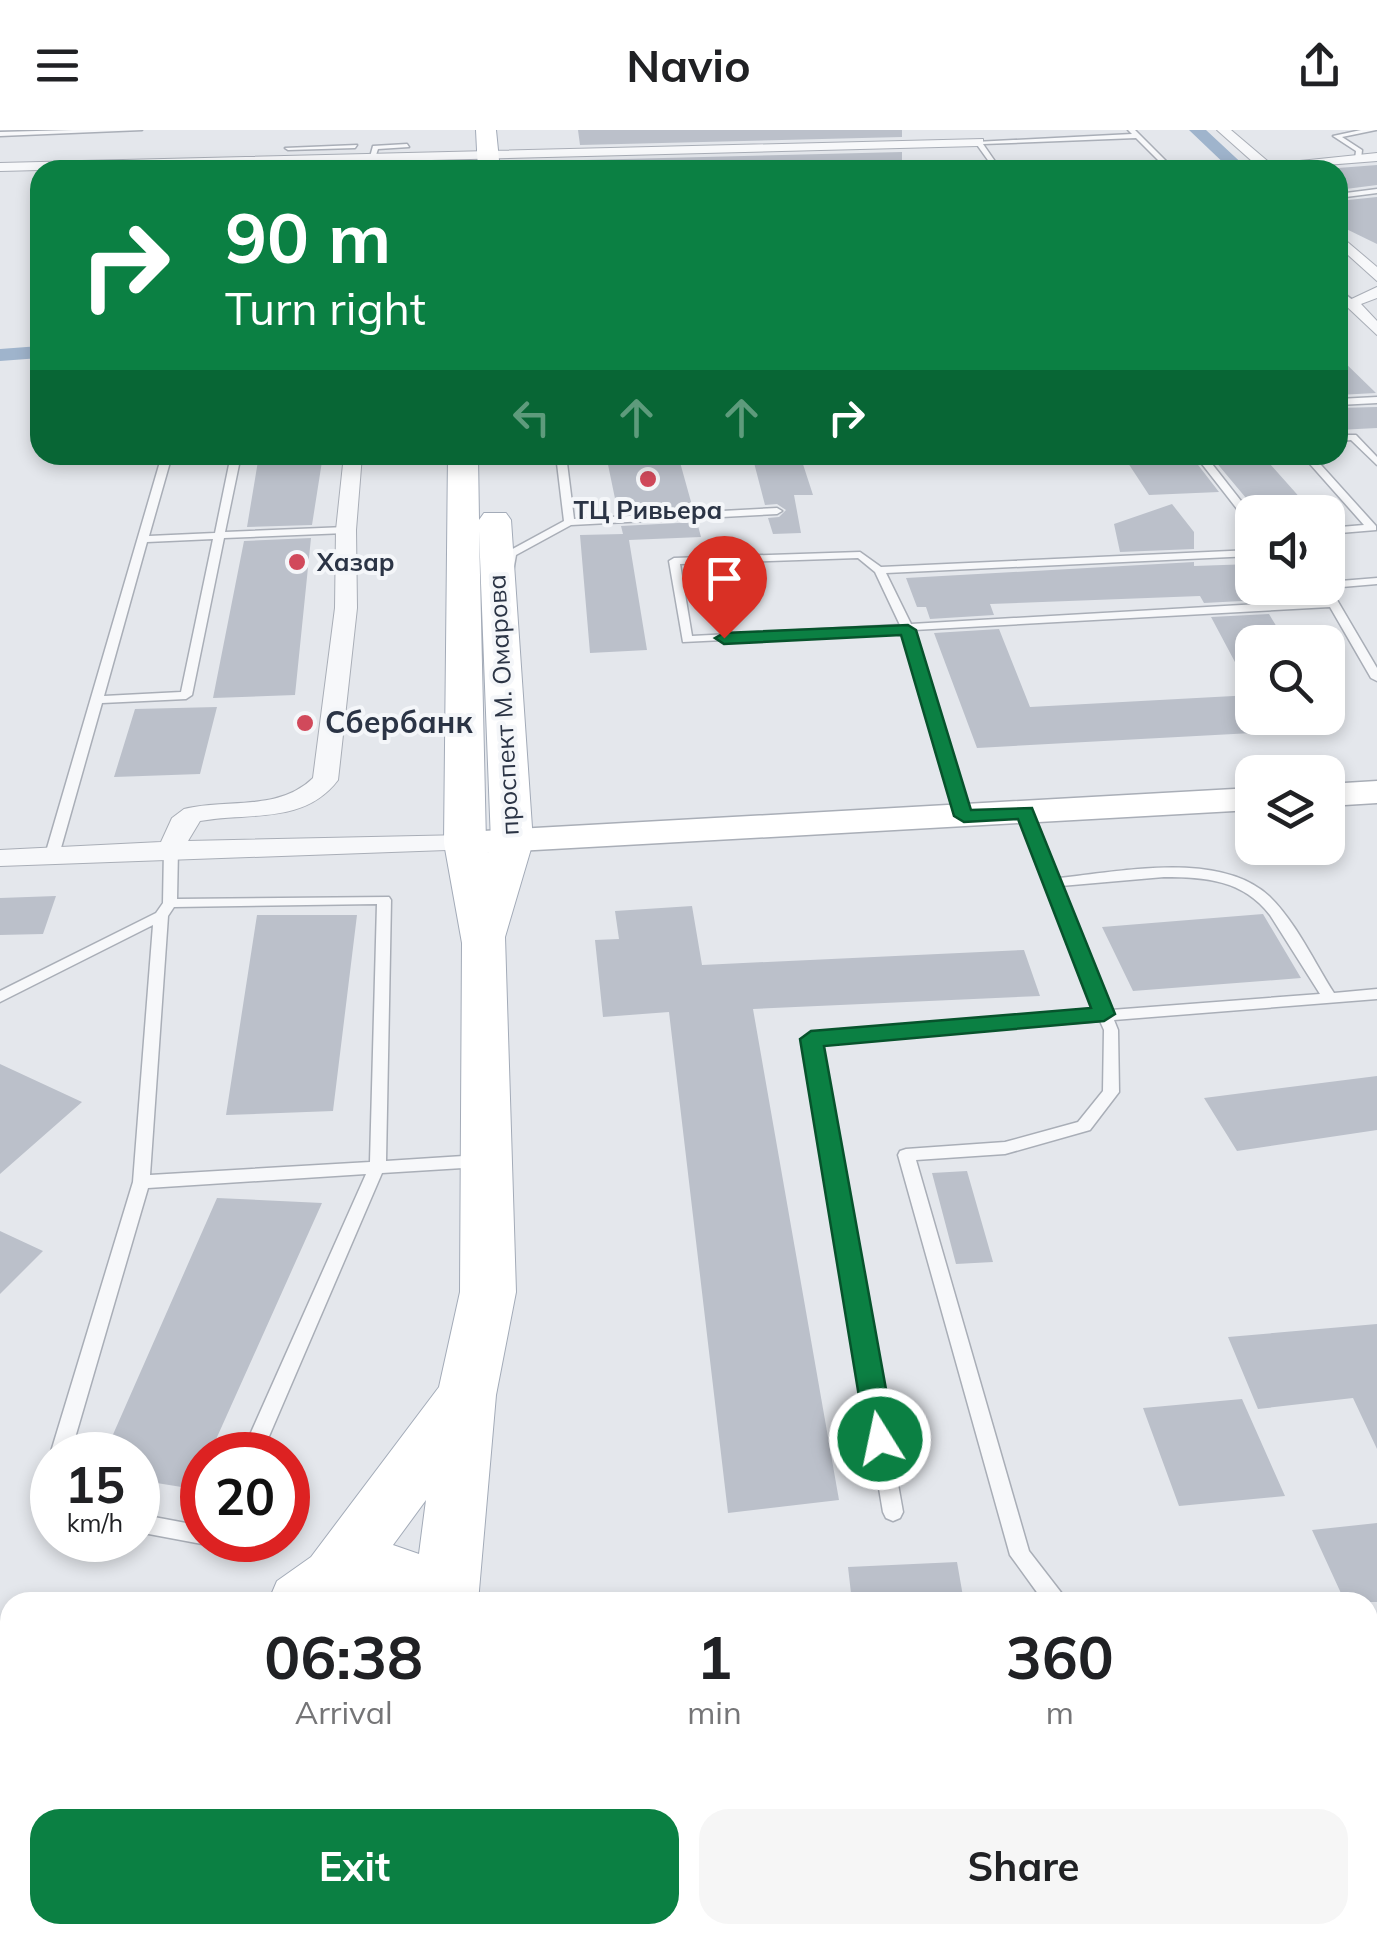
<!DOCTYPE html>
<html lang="en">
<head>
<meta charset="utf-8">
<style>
	body { margin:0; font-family:Mulish,sans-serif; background:#f6f6f6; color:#202124; height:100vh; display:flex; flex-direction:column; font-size:38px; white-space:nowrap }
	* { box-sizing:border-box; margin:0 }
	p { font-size:32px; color:#757577 }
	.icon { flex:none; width:55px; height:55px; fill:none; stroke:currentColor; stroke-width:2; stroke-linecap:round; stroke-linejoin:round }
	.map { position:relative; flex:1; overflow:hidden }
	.sheet { position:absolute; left:0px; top:1462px; width:1378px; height:352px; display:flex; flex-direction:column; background:#fff; border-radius:30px 30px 0 0; box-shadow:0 5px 15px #0003 }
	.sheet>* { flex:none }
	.hud { position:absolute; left:30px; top:30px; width:1318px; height:305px; border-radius:30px; box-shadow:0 5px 15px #0003; background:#0b8043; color:#fff; overflow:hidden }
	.tools { position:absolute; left:1235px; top:365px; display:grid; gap:20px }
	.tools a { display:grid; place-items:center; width:110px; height:110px; border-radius:20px; background:#fff; box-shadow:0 5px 15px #0003; font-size:50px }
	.speed { position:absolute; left:30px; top:1302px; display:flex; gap:20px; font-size:50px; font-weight:700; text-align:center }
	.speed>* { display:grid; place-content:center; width:130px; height:130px; border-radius:50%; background:#fff; box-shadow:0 5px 15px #0003; line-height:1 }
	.speed small { font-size:25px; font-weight:400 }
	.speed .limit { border:15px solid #d22; background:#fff; color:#111 }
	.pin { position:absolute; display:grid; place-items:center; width:85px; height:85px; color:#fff; margin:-102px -42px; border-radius:50% 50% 50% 0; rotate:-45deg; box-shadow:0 0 10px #0007 }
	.pin .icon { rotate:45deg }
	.me { position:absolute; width:110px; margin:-55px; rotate:350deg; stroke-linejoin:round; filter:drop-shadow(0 0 8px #0008) }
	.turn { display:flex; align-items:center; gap:35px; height:210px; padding:0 30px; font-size:45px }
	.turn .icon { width:130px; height:130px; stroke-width:2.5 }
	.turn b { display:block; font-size:70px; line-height:85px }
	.lanes { display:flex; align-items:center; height:95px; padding:0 30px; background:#0003; justify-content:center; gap:50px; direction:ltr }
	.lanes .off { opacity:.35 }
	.eta { display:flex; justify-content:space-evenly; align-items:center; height:170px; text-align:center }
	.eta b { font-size:60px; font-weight:700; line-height:70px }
	.cta { display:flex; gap:20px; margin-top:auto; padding:20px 30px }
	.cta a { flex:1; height:115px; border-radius:30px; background:#0b8043; color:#fff; font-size:40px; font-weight:700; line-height:115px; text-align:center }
	.cta a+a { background:#f6f6f6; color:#202124 }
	header { display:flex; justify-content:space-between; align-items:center; height:130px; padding:0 30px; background:#fff; font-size:45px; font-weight:700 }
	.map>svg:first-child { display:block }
</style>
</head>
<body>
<header><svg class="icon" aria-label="menu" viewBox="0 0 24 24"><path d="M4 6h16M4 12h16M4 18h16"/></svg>Navio<svg class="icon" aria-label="share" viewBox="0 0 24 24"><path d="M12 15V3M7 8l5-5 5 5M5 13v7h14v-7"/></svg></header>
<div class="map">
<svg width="1377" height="1813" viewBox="0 0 1377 1813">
	<rect width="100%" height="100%" fill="#e4e7ec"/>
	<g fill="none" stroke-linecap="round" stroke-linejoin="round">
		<!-- canal -->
		<path fill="#9fb4cc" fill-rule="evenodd" d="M 1189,0 L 1206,0 L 1249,40 L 1231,40 Z
			M 40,216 L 40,228 L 0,231 L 0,219 Z"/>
	</g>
	<!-- building -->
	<path fill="#bbc0ca" d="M 578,0 L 902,0 L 902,7 L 580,15 Z
		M 902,22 L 902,38 L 845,40 L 584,40 L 583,30 Z
		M 1377,35 L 1377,55 L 1338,60 L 1338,38 Z
		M 1377,67 L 1377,114 L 1338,95 L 1338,71 Z
		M 1338,226 L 1376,263 L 1338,265 Z
		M 1377,277 L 1377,298 L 1338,300 L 1338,278 Z
		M 259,325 L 323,325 L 312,395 L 247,397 Z
		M 606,325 L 678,325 L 693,379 L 618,383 Z
		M 752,325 L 800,325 L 813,365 L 794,365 L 801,403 L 773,404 L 768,388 L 779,387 L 786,380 L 777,374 L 765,375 Z
		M 1210,325 L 1262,325 L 1303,371 L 1251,374 Z
		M 1195,331 L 1219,362 L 1149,365 L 1128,333 Z
		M 1172,374 L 1194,402 L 1194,419 L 1120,422 L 1114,394 Z
		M 697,392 L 701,407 L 629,410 L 647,520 L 590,523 L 580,405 L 623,404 L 621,396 Z
		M 311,408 L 295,565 L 213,568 L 244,411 Z
		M 1194,432 L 1194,436 L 1252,434 L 1252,458 L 1260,470 L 1204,473 L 1200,466 L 990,474 L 994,485 L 930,489 L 926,477 L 917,477 L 906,448 Z
		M 1269,484 L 1286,512 L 1252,512 L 1252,564 L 1211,487 Z
		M 999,499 L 1030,577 L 1252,565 L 1252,603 L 977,618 L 934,503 Z
		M 217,577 L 200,644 L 114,647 L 135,579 Z
		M 56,766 L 43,804 L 0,805 L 0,768 Z
		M 692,776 L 702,835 L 1024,820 L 1040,866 L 753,879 L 839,1370 L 728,1383 L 669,882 L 603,887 L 595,810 L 619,809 L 615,781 Z
		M 1263,784 L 1301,848 L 1133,861 L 1102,797 Z
		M 257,785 L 357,785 L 333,981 L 226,985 Z
		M 0,934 L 82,972 L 0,1044 Z
		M 1377,946 L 1377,1000 L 1237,1021 L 1204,968 Z
		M 967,1041 L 993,1132 L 956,1134 L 932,1043 Z
		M 217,1068 L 322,1073 L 209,1325 L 202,1325 L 202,1340 L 194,1359 L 138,1350 L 138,1325 L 104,1325 Z
		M 0,1101 L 43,1121 L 0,1164 Z
		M 1377,1194 L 1377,1319 L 1353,1268 L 1258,1279 L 1228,1207 Z
		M 1242,1269 L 1285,1366 L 1179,1376 L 1143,1278 Z
		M 1377,1393 L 1377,1472 L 1345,1472 L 1312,1400 Z
		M 957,1432 L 964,1472 L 852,1472 L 848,1437 Z"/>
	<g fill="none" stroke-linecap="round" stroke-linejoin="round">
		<!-- lane casing -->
		<g stroke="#a9aeb7" stroke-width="3">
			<path id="lane" d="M 73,0 L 142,0 L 0,6 L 0,2 Z
				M 1128,0 L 1135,0 L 1175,40 L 1168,40 L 1136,8 L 983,14 L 1001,40 L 995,40 L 975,12 L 1132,4 Z
				M 1361,0 L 1376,0 L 1342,7 L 1362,20 L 1361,29 L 1358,31 L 1355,29 L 1356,21 L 1333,6 Z
				M 407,14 L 409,17 L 378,19 L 375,28 L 370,27 L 373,16 Z
				M 357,15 L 355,18 L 288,20 L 285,18 Z
				M 272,29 L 277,30 L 265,40 L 258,40 Z
				M 1053,38 L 1076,40 L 1050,40 Z
				M 1377,59 L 1377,63 L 1338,68 L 1338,64 Z
				M 1338,159 L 1354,171 L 1354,175 L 1348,175 L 1338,165 Z
				M 1377,267 L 1377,273 L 1338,275 L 1338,269 Z
				M 1338,305 L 1356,305 L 1377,327 L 1377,335 L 1351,310 L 1338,311 Z
				M 162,325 L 172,325 L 149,406 L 215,403 L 231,325 L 241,325 L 225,402 L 346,397 L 351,400 L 346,403 L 224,408 L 192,565 L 186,569 L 102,573 L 59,725 L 52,729 L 47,728 L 45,725 ZM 213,409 L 181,562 L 104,566 L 147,412 Z
				M 556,325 L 566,325 L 574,389 L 777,378 L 782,381 L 777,384 L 571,395 L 516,425 L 513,442 L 504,444 L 507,422 L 564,391 Z
				M 1195,325 L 1205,325 L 1252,385 L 1252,394 L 1248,393 Z
				M 1302,325 L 1312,325 L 1376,396 L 1376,400 L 1328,404 L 1328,398 L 1364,395 Z
				M 1252,420 L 1252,426 L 886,443 L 911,494 L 1327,470 L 1320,458 L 1328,458 L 1328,452 L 1377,448 L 1377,454 L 1330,458 L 1377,538 L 1377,551 L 1371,548 L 1330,477 L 914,500 L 969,686 L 963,690 L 957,686 L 903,501 L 683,512 L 669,431 L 674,428 L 860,422 L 881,437 ZM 858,428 L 875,442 L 900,495 L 692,506 L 680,434 Z
				M 1025,678 L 1031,682 L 1058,748 C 1119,742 1219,720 1269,766 C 1296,792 1314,832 1334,863 L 1377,859 L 1377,869 L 1114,890 L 1118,900 L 1119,962 L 1090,1000 L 1005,1024 L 916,1030 L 1029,1421 L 1063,1465 L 1066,1472 L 1044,1472 L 1010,1425 L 898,1025 L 900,1021 L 906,1019 L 1005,1012 L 1078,992 L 1103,961 L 1104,900 L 1100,891 L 819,913 L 903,1382 L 900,1388 L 893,1391 L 886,1388 L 883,1382 L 803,909 L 811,904 L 1096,881 L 1019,682 ZM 1164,747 C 1206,747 1243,750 1270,785 L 1320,864 L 1111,880 L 1061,756 Z
				M 171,715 L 178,719 L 177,769 L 389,767 L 391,770 L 386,1031 L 479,1025 L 485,1027 L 487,1031 L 485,1035 L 479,1037 L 382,1043 L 261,1325 L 241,1325 L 366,1044 L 148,1058 L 70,1325 L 52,1325 L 52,1329 L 50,1325 L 133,1052 L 153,795 L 0,872 L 0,861 L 156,783 L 163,773 L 164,719 ZM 377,774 L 370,1032 L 150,1045 L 168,786 L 174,777 Z
				M 52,1344 L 52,1386 L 38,1383 L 35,1377 L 45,1346 Z
				M 138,1384 L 202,1396 L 202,1410 L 210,1410 L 202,1414 L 138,1402 Z
				M 1299,1805 L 1326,1805 L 1329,1813 L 1303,1813 Z"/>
		</g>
		<!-- street casing -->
		<g stroke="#a9aeb7" stroke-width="2">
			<path id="street" d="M 1217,0 L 1231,0 L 1271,34 L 1377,23 L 1377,31 L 1262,40 Z
				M 983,9 L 983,15 L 978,16 L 0,41 L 0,33 Z
				M 1338,104 L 1377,137 L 1377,151 L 1338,116 Z
				M 1377,157 L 1377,168 L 1361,174 L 1377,191 L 1377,205 L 1343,173 Z
				M 344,325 L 362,325 L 356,400 L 357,478 L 338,650 C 304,695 249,682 200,691 L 188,711 L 465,705 L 478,713 L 474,719 L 0,736 L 0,720 L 161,712 L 172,688 L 184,679 C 227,668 278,682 313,648 L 335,478 L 336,400 Z
				M 544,1805 L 596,1805 L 600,1813 L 548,1813 Z"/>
		</g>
		<!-- secondary casing -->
		<g stroke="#a9aeb7" stroke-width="3">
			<path id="secondary" d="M 1377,651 L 1377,673 L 1328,676 L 1328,654 Z
				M 1252,658 L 1252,680 L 465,724 L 452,721 L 446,713 L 452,705 L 465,702 Z"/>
		</g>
		<!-- primary casing -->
		<g stroke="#a3abb8" stroke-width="2">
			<path id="primary" d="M 476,0 L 496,0 L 500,40 L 478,40 Z
				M 448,325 L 478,325 L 479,390 L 484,383 L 506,383 L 511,390 L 533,712 L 505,807 L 516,1162 L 496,1265 L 478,1472 L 393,1472 L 379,1468 L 352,1472 L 268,1472 L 277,1451 L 311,1427 L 439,1257 L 460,1162 L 462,813 L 444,713 ZM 479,401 L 491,712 L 488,723 L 486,713 ZM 426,1370 L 419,1424 L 393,1415 Z
				M 10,1733 L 10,1805 L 24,1805 L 0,1813 L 0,1737 Z"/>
		</g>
		<!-- lane -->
		<use href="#lane" fill="#f7f8fa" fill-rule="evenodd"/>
		<!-- street -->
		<use href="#street" fill="#f7f8fa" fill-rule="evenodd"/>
		<!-- secondary -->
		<use href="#secondary" fill="#fff" fill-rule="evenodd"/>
		<!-- primary -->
		<use href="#primary" fill="#fff" fill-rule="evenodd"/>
	</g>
	<!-- route -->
	<path fill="#0b8043" stroke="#07532c" stroke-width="2.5" d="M 908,495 L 916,500 L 971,680 L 1032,678 L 1115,884 L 1104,891 L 824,916 L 895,1309 L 891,1318 L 880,1321 L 870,1318 L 866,1309 L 800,909 L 811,901 L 1091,878 L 1018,689 L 964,692 L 954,686 L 901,505 L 724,514 L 715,508 L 724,503 Z"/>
	<!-- markers -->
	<g fill="#d1495b" stroke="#f4f6f9" stroke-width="4">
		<circle cx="648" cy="349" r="10"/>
		<circle cx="297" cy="432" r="10"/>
		<circle cx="305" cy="593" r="10"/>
	</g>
	<g text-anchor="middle" stroke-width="8" stroke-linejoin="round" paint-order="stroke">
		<!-- far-poi labels -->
		<g font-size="25" font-weight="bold" fill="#2b3445" stroke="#f4f6f9">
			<text x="648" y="389">ТЦ Ривьера</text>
			<text x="317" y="441" text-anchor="start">Хазар</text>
		</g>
		<!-- far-street labels -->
		<g font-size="25" fill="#2b3445" stroke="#f4f6f9">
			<text transform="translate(503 575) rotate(-93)" y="9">проспект М. Омарова</text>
		</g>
		<!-- poi labels -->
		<g font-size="30" font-weight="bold" fill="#2b3445" stroke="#f4f6f9" text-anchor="start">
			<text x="325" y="603">Сбербанк</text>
		</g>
	</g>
</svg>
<div class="tools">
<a><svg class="icon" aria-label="sound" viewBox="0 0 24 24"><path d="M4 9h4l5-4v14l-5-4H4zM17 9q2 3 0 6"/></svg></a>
<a><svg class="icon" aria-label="search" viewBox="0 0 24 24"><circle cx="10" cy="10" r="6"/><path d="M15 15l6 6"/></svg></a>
<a><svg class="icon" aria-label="layers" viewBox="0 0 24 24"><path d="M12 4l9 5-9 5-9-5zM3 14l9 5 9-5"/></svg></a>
</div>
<div class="speed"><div>15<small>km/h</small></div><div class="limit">20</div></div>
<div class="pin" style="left:724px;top:508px;background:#d93025"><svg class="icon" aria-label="arrive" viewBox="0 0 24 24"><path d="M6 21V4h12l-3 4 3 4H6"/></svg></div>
<svg class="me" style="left:880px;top:1309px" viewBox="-20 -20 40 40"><circle r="17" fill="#0b8043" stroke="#fff" stroke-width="3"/><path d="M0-11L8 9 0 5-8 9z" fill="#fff"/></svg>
<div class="hud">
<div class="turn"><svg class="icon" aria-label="right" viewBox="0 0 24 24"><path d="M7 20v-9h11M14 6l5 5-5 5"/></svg><div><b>90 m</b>Turn right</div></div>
<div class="lanes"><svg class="icon off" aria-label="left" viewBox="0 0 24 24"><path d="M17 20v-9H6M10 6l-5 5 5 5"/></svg><svg class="icon off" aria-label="ahead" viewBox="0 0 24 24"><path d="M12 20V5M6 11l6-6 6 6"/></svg><svg class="icon off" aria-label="ahead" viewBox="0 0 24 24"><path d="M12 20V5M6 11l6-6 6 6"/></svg><svg class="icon" aria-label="right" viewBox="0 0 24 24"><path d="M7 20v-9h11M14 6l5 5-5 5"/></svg></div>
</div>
<section class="sheet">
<div class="eta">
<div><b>06:38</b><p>Arrival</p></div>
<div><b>1</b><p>min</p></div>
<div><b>360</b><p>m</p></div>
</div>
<div class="cta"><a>Exit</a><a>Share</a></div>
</section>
</div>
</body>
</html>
